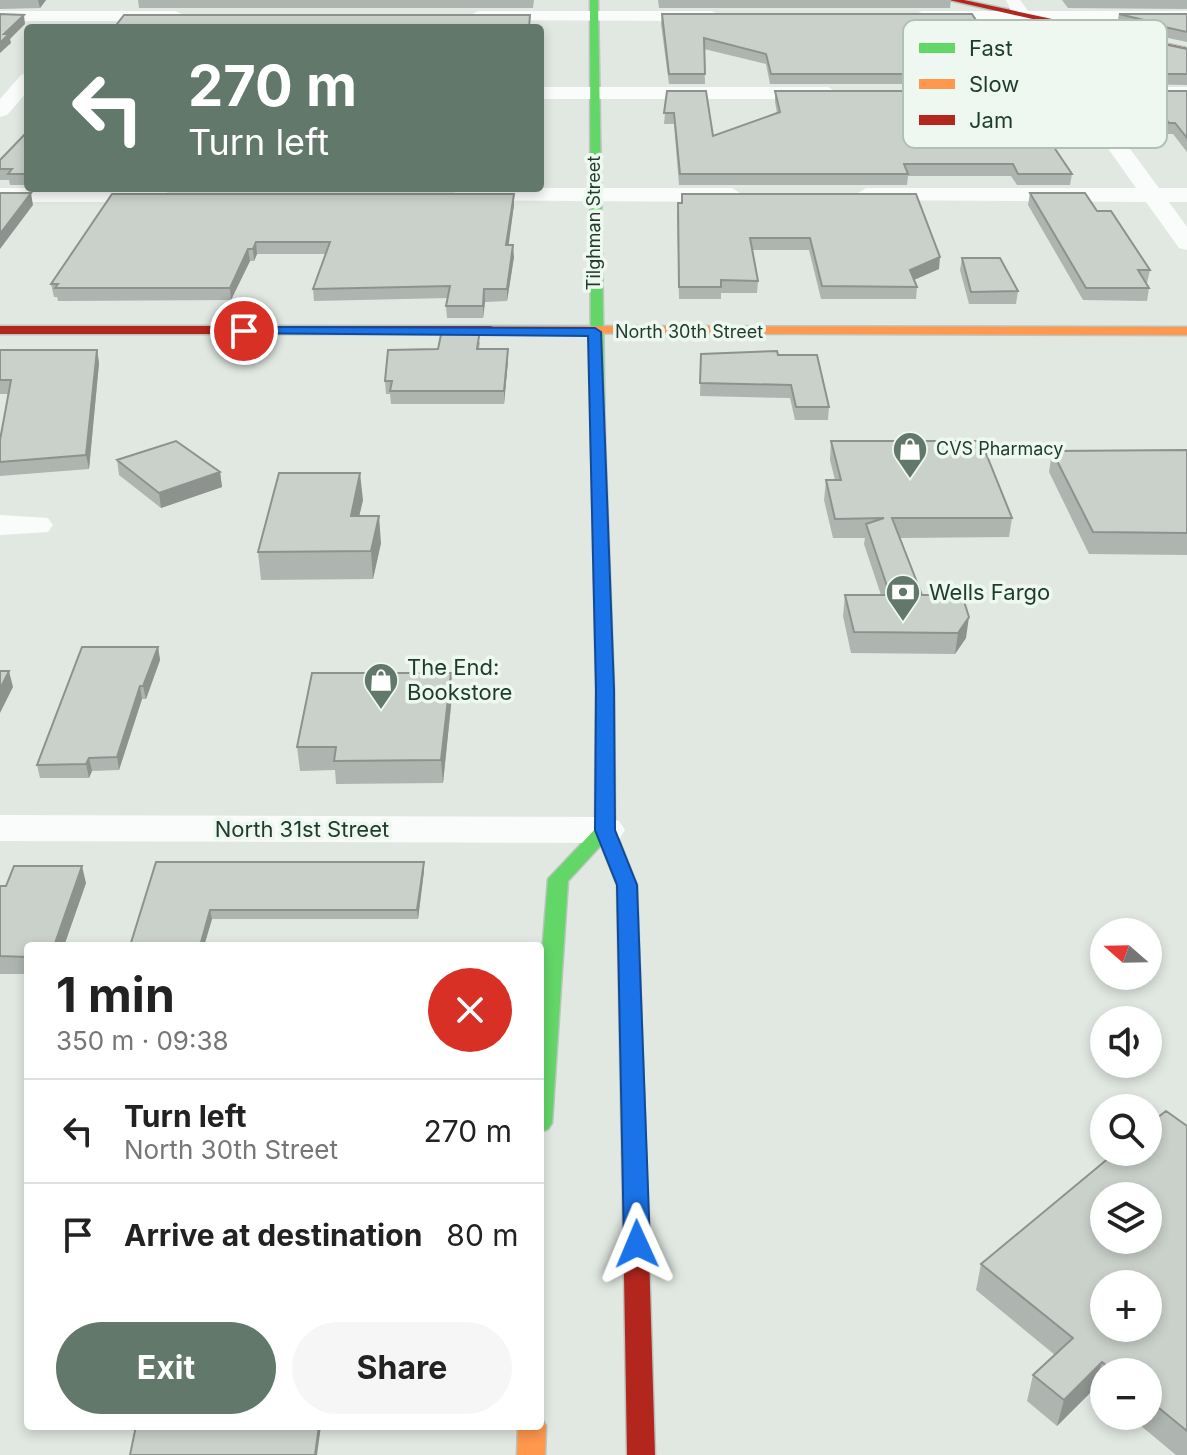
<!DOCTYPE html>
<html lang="en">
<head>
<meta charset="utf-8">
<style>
	body { margin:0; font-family:Inter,sans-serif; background:#f6f6f6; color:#222; height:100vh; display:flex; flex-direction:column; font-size:30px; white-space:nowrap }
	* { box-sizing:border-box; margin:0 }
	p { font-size:26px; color:#767676 }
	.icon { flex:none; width:44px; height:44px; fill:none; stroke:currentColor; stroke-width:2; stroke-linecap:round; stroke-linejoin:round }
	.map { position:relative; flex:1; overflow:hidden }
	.details { position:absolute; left:24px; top:942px; width:520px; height:488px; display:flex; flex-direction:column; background:#fff; border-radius:8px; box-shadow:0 4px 12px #0003 }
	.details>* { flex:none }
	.top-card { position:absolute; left:24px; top:24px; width:520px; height:168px; border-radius:8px; box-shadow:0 4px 12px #0003; background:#62786b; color:#fff; overflow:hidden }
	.needle { width:52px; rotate:290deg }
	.tools { position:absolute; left:1090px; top:918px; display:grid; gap:16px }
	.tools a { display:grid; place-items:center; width:72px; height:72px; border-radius:50%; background:#fff; box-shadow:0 4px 12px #0003; font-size:40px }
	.pin { position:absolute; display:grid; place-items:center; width:68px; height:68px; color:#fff; margin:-34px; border:4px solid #fff; border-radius:50%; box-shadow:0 2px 8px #0007 }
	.me { position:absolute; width:88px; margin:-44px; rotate:359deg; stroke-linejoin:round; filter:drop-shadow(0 0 6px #0008) }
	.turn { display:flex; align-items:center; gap:28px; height:168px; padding:0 32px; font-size:36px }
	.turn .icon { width:104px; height:104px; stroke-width:2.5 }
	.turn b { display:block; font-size:56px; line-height:68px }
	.round { display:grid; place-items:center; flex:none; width:84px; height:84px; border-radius:42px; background:#f6f6f6 }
	.overview { display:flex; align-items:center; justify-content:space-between; height:136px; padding:0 32px }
	h1 { font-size:48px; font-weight:700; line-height:60px }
	.action { display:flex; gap:16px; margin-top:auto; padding:16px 32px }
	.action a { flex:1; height:92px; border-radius:48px; background:#62786b; color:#fff; font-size:32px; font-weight:700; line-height:92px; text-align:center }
	.action a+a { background:#f6f6f6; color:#222 }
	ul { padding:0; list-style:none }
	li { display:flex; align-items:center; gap:24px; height:104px; padding:0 32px; border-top:2px solid #e0e0e0 }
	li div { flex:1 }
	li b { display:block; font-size:30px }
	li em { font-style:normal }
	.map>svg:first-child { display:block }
</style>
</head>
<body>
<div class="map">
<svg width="1187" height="1455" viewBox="0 0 1187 1455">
	<rect width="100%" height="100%" fill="#e1e8e2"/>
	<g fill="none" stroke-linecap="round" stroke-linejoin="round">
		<!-- fast casing -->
		<g stroke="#bac5bd" stroke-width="3">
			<path id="fast" d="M 590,0 L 598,0 L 605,439 L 598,443 L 591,439 Z
				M 605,824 L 615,830 L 568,881 L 552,1123 L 548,1129 L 540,1132 L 540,978 L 548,879 L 598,826 Z"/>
		</g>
		<!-- slow casing -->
		<g stroke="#bac5bd" stroke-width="3">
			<path id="slow" d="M 491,326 L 1187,327 L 1187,335 L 487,333 L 485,330 Z
				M 605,815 L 615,821 L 615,830 L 637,885 L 646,1154 L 642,1161 L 634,1163 L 626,1161 L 622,1154 L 617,885 L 595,830 L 595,821 Z
				M 540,1416 L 546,1426 L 545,1455 L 517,1455 L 518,1426 L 540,1426 Z"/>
		</g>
		<!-- jam casing -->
		<g stroke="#bac5bd" stroke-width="3">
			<path id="jam" d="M 949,0 L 964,0 L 1187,48 L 1187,54 Z
				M 0,326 L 491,326 L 497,330 L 491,334 L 0,334 Z
				M 598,435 L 605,439 L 614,689 L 615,821 L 605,827 L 595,821 L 596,689 L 591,439 Z
				M 634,1145 L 642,1147 L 646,1154 L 655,1455 L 627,1455 L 622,1154 L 626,1147 Z"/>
		</g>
		<!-- street -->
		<path fill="#fafcfb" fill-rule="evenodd" d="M 1006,0 L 1020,0 L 1028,11 L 1187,11 L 1187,21 L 1036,21 L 1084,87 L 1187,87 L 1187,99 L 1093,99 L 1159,188 L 1187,188 L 1187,202 L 1169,202 L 1187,227 L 1187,250 L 1179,248 L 1146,202 L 858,200 L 855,195 L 866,188 L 1136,188 L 1073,99 L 967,97 L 964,93 L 974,87 L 1065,87 L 1018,21 L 922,21 L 913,16 L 922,11 L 1011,11 Z
			M 0,11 L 176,11 L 185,16 L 176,21 L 0,21 Z
			M 478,11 L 712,11 L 721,16 L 712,21 L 472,20 L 469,16 Z
			M 28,73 L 28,91 L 7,115 L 0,117 L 0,99 L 21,75 Z
			M 540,87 L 828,87 L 838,93 L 828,99 L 540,99 Z
			M 0,188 L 160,188 L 171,195 L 160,202 L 0,202 Z
			M 462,188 L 732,188 L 743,195 L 732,202 L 454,200 L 451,195 Z
			M 0,515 L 48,518 L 53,525 L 48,532 L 0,535 Z
			M 0,815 L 605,817 L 619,821 L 625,830 L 619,839 L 605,843 L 0,841 Z"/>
		<!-- fast -->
		<use href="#fast" fill="#63d668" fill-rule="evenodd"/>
		<!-- slow -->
		<use href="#slow" fill="#ff974d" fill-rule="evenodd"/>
		<!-- jam -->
		<use href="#jam" fill="#b3261e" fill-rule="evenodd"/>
	</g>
	<!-- wall -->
	<path fill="#aeb4af" d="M 0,0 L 46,0 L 40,8 L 0,9 Z
		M 138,0 L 534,0 L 533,8 L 139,8 Z
		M 658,0 L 951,0 L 950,8 L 659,8 Z
		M 1062,0 L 1187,0 L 1187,9 L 1068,8 Z
		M 662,14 L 1011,74 L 1010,84 L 770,84 L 766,64 L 704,49 L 705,84 L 669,84 L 661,24 Z
		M 1119,14 L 1187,14 L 1187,42 L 1145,33 L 1146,30 L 1117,24 Z
		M 1098,40 L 1187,49 L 1187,85 L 1125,84 L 1096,50 Z
		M 667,91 L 713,136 L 777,113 L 775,102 L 775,91 L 1044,128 L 1044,132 L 1072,174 L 1070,185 L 1017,185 L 1011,176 L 908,176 L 907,185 L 679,185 L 674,124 L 664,124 Z
		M 1142,91 L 1187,91 L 1187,152 L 1173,134 L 1167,134 L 1140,102 Z
		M 28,131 L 28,185 L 10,185 L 9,180 L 0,180 L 0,160 Z
		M 1030,193 L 1097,211 L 1150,270 L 1147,283 L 1146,283 L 1149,288 L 1147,301 L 1083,300 L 1028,205 Z
		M 112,194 L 514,205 L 508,245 L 514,257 L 507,301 L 485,302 L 483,318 L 447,318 L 446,306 L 448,298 L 314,301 L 313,289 L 326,254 L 257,254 L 254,261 L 250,261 L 231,300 L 58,301 L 57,297 L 54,297 L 51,284 Z
		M 682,194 L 939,269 L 914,280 L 917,287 L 916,299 L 821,299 L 809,250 L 752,250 L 758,281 L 757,293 L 721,293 L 721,299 L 679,299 L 677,214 L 681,203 Z
		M 962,258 L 1018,291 L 1016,304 L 969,304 L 960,270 Z
		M 480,342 L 479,349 L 508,349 L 508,361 L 504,404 L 391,404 L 390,394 L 386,394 L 385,381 L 438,349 Z
		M 0,350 L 97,350 L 99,363 L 89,469 L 0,476 L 0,440 L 9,394 L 0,394 Z
		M 701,354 L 778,355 L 829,407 L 828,420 L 795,420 L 790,398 L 700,396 Z
		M 831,441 L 1012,518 L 1009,537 L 899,538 L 922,595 L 966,638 L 955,654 L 851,653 L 843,616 L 845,595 L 881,595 L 864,544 L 865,538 L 833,538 L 824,500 L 826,480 L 835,480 L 830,460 Z
		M 1187,450 L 1187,555 L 1089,554 L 1049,472 L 1052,451 Z
		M 117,460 L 220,472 L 222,487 L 161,508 L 119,475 Z
		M 363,500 L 359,516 L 381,543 L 373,579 L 261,580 L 258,552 Z
		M 158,647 L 160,660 L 146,699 L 142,699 L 119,770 L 92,771 L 89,778 L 40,778 L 37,765 Z
		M 451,673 L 452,696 L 443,783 L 336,784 L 335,770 L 300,771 L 297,747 Z
		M 156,862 L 424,862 L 424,871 L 418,919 L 212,919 L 204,946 L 130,946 Z
		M 86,883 L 64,946 L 28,946 L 28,974 L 0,974 L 0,886 Z
		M 1187,1126 L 1187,1455 L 1176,1455 L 1129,1416 L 1148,1416 L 1148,1372 L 1104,1372 L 1104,1395 L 1095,1388 L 1057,1426 L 1027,1401 L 1033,1375 L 1055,1355 L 976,1290 L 981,1264 Z"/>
	<!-- shaded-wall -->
	<path fill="#8d928e" d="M 38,0 L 46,0 L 40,8 Z
		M 24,15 L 25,24 L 10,39 L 11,43 L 0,53 L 0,43 L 4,34 Z
		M 31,193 L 33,205 L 0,249 L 0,234 Z
		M 514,194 L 514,205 L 507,257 L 506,245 Z
		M 256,242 L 257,254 L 254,261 L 253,249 Z
		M 513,245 L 514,257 L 507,301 L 507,289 Z
		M 248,249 L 250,261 L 231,300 L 230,288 Z
		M 940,257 L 939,269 L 909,282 L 910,270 Z
		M 484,289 L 485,302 L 483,318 L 483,306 Z
		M 508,349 L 508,361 L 504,404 L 504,391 Z
		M 97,350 L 99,363 L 89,469 L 86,455 Z
		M 220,472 L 222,487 L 161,508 L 159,493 Z
		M 360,473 L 363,500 L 353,543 L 351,516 Z
		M 379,516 L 381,543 L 373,579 L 371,551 Z
		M 969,617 L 966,638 L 955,654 L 958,633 Z
		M 158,647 L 160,660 L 146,699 L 143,686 Z
		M 9,671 L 13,687 L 0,713 L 0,689 Z
		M 451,673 L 452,696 L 443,783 L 441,760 Z
		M 140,686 L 142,699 L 119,770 L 117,757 Z
		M 89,758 L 92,771 L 89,778 L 86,764 Z
		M 424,862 L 424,871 L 418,919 L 417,910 Z
		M 82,866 L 86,883 L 64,946 L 54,946 Z
		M 210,910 L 212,919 L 204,946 L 200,946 Z
		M 1102,1362 L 1095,1388 L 1057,1426 L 1064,1400 Z
		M 319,1426 L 321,1426 L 317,1455 L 315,1455 Z"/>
	<!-- building -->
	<path fill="#cad1cb" stroke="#8d928e" stroke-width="2" fill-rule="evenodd" d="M 0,14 L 24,15 L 4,34 L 9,34 L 0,43 Z
		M 662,14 L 972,14 L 1011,74 L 771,74 L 766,54 L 704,38 L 705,74 L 669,74 Z
		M 1119,14 L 1187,14 L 1187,32 L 1147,23 L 1152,22 Z
		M 124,15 L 530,15 L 529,28 L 114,28 Z
		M 1115,34 L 1187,49 L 1187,74 L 1126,74 L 1098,40 Z
		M 667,91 L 706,91 L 713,136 L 780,112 L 775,91 L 1022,91 L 1044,128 L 1041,128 L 1072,174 L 1018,174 L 1013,164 L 904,164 L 908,174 L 680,174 L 674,113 L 664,113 Z
		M 1142,91 L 1187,91 L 1187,138 L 1175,123 L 1169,123 Z
		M 28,131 L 28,174 L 8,174 L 12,169 L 0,169 L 0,160 Z
		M 0,193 L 31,193 L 0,234 Z
		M 1030,193 L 1085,193 L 1097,211 L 1111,211 L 1150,270 L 1138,270 L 1149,288 L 1086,288 Z
		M 112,194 L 514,194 L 506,245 L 513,245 L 507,289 L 484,289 L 483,306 L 446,306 L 450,286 L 313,289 L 330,242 L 256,242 L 253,249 L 248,249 L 230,288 L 55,288 L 58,284 L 51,284 Z
		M 682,194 L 916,194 L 940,257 L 910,270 L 917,287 L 822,286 L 810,238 L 750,238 L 758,281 L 721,280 L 721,287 L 679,287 L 678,203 L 682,203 Z
		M 962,258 L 1000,258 L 1018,291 L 971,292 Z
		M 442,330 L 480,330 L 477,349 L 508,349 L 504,391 L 390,391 L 392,381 L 385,381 L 388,350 L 438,349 Z
		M 0,350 L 97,350 L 86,455 L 0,462 L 0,440 L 11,380 L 0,380 Z
		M 777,351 L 778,355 L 817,355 L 829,407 L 796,407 L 791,385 L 700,383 L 701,354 Z
		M 176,441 L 220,472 L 159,493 L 117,460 Z
		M 831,441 L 981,441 L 1012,518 L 892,518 L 922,595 L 962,595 L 969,617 L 958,633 L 854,632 L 845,595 L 890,595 L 866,524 L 884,518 L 835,519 L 826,480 L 841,480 Z
		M 1187,450 L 1187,533 L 1093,532 L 1052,451 Z
		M 279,473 L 360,473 L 351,516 L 379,516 L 371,551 L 258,552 Z
		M 82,647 L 158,647 L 143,686 L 140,686 L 117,757 L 89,758 L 86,764 L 37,765 Z
		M 0,671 L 9,671 L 0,689 Z
		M 312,673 L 451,673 L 441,760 L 334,761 L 336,747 L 297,747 Z
		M 156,862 L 424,862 L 417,910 L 210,910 L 200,946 L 130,946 Z
		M 14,866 L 82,866 L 54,946 L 28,946 L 28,957 L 0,956 L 0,886 L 6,886 Z
		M 1166,1111 L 1187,1126 L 1187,1431 L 1148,1399 L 1148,1372 L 1115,1372 L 1102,1362 L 1064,1400 L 1033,1375 L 1073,1338 L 981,1264 L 1116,1152 L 1148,1152 L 1148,1125 ZM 1104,1196 L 1148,1196 L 1148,1240 L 1104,1240 ZM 1104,1284 L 1148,1284 L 1148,1328 L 1104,1328 Z
		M 136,1426 L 319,1426 L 315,1455 L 130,1455 Z"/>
	<!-- route -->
	<path fill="#1a73e8" stroke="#114b97" stroke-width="2" d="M 244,327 L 595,328 L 601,332 L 614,689 L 615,830 L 637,885 L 650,1244 L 646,1251 L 637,1254 L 628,1251 L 624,1244 L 617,885 L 595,830 L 596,689 L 588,336 L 239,333 L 239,328 Z"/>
	<!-- icons -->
	<defs>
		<g id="shop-pin" transform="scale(1.8)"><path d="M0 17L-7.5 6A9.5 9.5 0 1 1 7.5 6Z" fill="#62786b" stroke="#eef8f0"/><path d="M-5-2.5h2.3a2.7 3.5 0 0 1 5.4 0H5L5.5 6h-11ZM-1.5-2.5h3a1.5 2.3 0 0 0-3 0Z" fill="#fff"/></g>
		<g id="bank-pin" transform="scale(1.8)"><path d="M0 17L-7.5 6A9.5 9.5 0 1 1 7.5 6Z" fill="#62786b" stroke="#eef8f0"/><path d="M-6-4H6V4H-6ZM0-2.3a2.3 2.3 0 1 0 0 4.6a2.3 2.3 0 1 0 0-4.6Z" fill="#fff"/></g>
	</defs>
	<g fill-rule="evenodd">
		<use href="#shop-pin" x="910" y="449"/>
		<use href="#bank-pin" x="903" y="592"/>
		<use href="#shop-pin" x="381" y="680"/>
	</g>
	<g text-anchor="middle" stroke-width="7" stroke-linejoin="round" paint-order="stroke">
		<!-- far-street labels -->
		<g font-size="18" fill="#1e3c2b" stroke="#eef8f0">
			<text transform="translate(594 223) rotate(-90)" y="6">Tilghman Street</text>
			<text x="689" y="338">North 30th Street</text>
		</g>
		<!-- far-poi labels -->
		<g font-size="18" fill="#1e3c2b" stroke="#eef8f0" text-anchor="start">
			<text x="936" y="455">CVS Pharmacy</text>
		</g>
		<!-- poi labels -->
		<g font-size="22" fill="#1e3c2b" stroke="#eef8f0" text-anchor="start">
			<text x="929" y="600">Wells Fargo</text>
			<text x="407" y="675">The End:<tspan x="407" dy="25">Bookstore</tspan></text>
		</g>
		<!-- street labels -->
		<g font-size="22" fill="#1e3c2b" stroke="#eef8f0">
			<text x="302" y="837">North 31st Street</text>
		</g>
	</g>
	<!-- legend -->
	<rect x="903" y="20" width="264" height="128" rx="12" fill="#eef8f0" stroke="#b0c0b5" stroke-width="2"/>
	<rect x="919" y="43" width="36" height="10" fill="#63d668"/>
	<rect x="919" y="79" width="36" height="10" fill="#ff974d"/>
	<rect x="919" y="115" width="36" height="10" fill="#b3261e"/>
	<g font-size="22" fill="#1e3c2b">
		<text x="969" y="56">Fast</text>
		<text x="969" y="92">Slow</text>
		<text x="969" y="128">Jam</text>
	</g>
</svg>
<div class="tools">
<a><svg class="needle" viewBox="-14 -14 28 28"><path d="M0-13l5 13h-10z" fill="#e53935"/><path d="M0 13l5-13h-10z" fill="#767676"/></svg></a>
<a><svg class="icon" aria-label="sound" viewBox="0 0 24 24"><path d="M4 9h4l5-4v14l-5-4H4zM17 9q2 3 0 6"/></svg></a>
<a><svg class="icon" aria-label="search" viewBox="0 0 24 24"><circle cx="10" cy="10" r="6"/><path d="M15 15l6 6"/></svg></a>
<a><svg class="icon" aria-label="layers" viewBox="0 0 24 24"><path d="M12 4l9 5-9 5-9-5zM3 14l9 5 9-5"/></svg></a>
<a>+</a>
<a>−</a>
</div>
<div class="pin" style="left:244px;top:331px;background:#d93025"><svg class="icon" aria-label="arrive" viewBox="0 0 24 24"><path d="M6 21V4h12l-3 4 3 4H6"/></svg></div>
<svg class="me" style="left:637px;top:1244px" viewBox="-20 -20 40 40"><path d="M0-17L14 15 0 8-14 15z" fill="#1a73e8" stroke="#fff" stroke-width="4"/></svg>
<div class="top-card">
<div class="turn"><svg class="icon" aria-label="left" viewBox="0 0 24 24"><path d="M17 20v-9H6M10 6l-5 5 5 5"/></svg><div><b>270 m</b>Turn left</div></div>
</div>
<section class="details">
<div class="overview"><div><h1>1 min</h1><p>350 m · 09:38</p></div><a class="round" style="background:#d93025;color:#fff"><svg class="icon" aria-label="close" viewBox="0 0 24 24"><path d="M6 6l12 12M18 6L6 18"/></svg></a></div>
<ul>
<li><svg class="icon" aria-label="left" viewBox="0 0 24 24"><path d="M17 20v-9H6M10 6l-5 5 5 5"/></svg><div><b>Turn left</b><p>North 30th Street</p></div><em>270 m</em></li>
<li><svg class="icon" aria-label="arrive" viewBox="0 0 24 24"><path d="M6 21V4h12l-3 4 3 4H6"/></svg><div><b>Arrive at destination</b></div><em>80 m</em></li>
</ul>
<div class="action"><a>Exit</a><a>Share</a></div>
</section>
</div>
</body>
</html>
